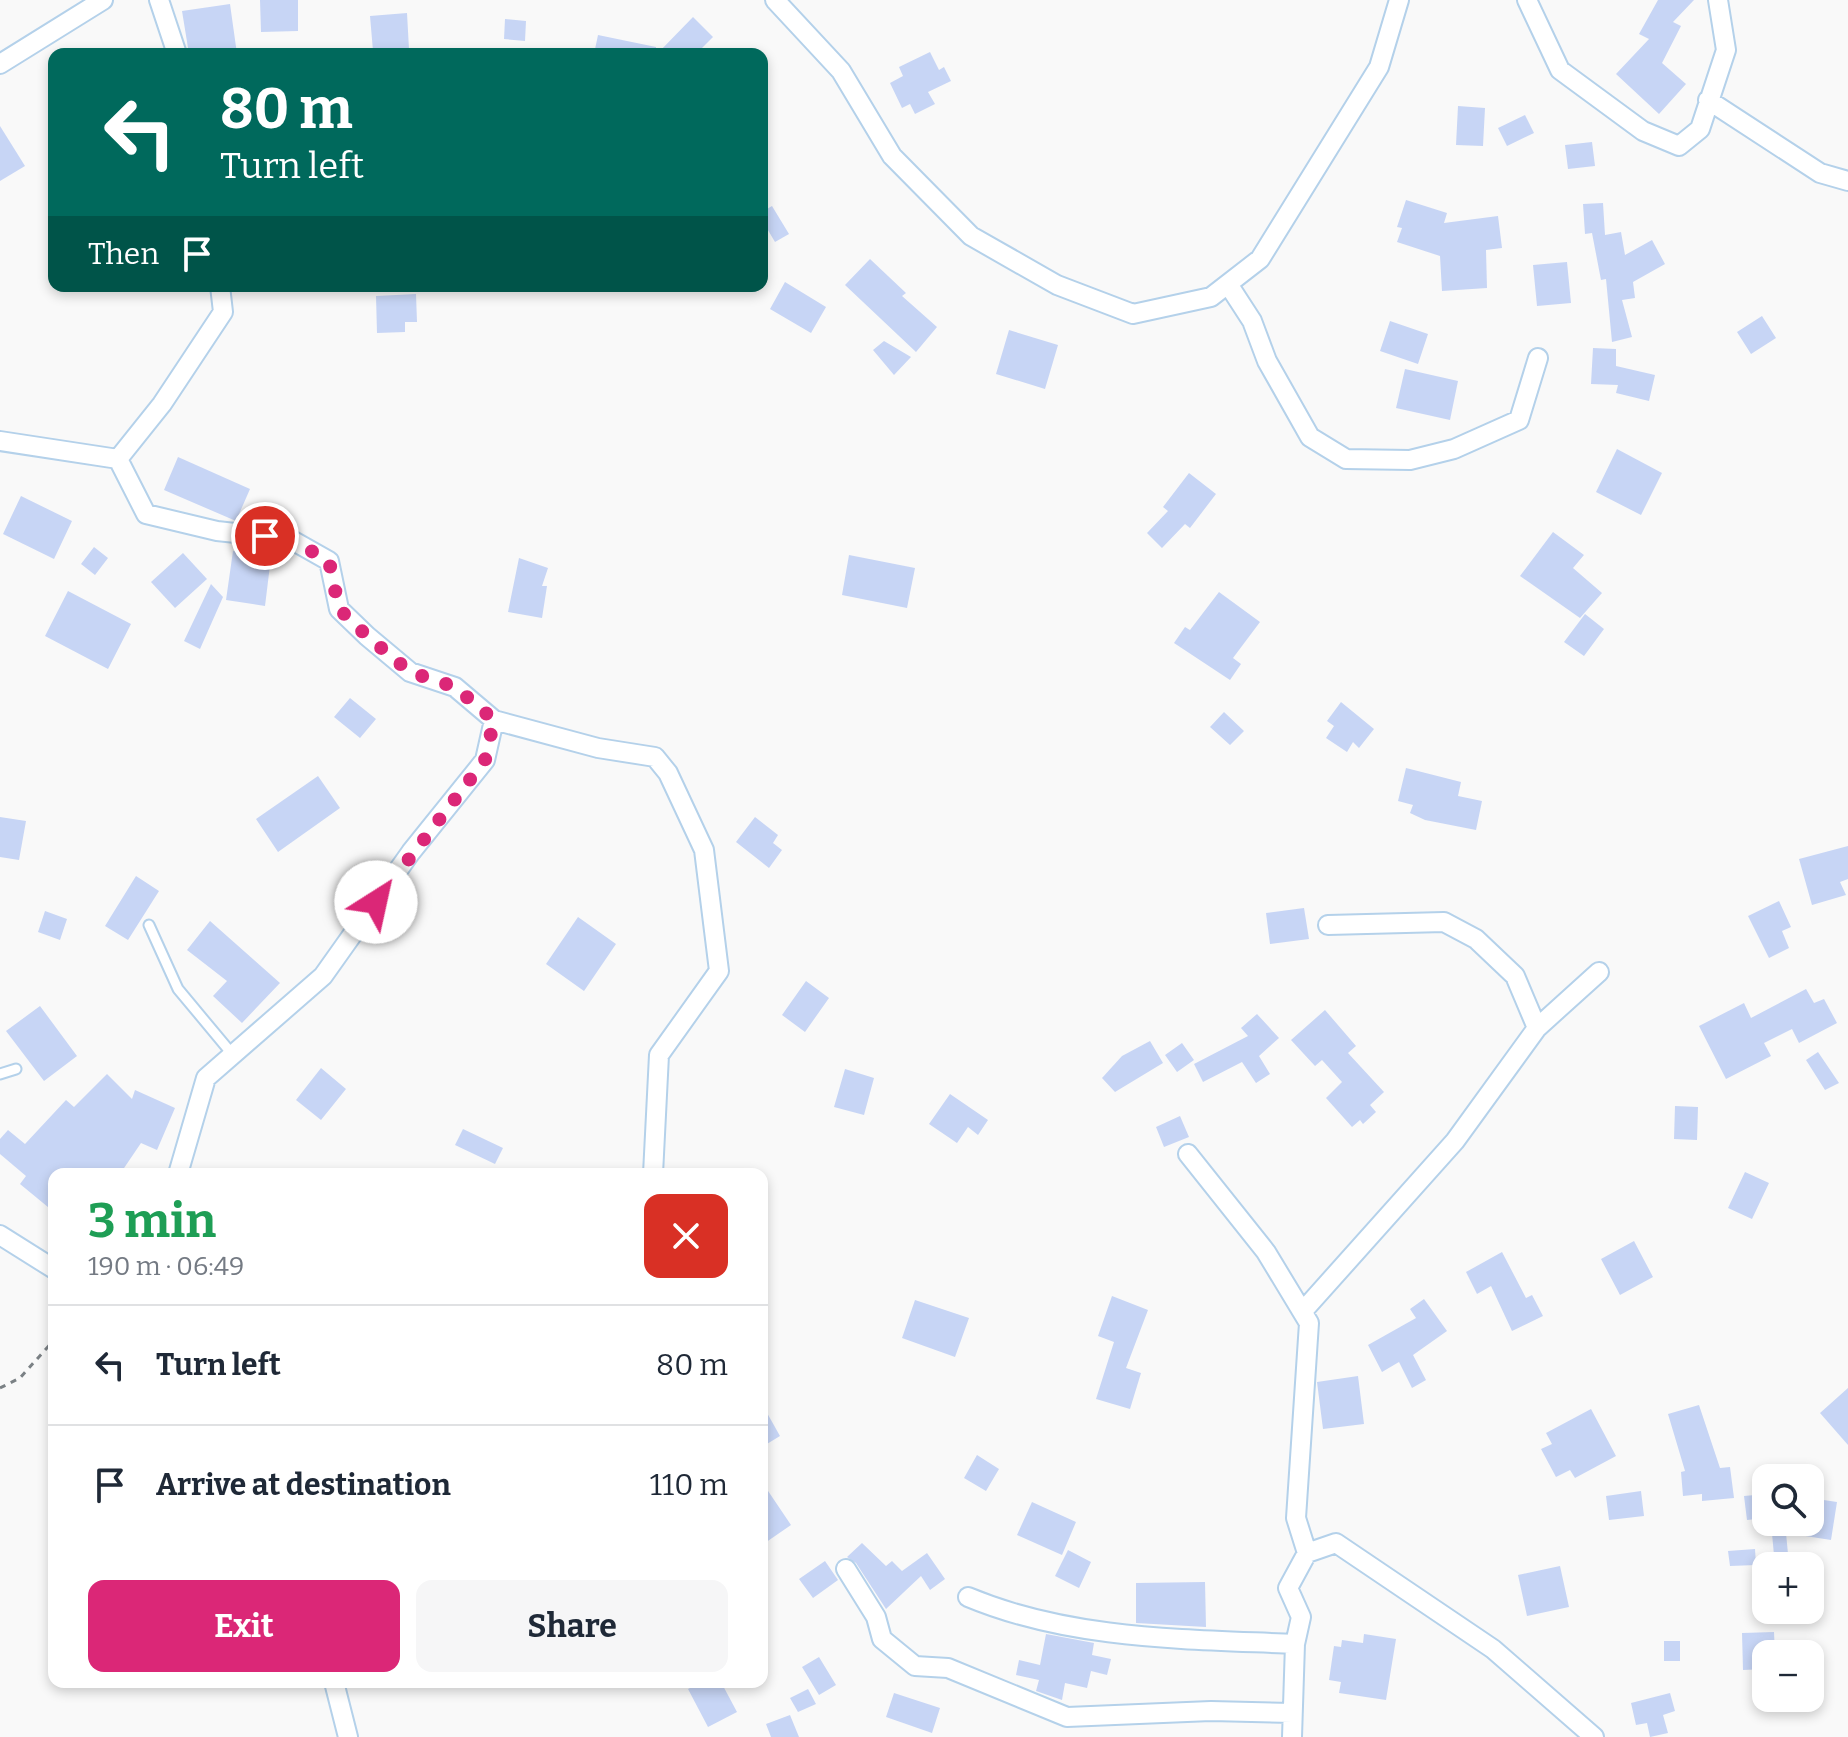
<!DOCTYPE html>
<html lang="en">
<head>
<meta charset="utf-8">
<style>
	body { margin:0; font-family:Bitter,serif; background:#f6f6f7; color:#1f2937; height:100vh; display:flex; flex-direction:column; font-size:30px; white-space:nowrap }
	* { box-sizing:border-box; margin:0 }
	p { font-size:26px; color:#747a83 }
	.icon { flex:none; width:44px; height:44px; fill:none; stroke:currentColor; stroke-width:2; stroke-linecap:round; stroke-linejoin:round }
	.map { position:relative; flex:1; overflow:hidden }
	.details { position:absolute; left:48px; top:1168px; width:720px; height:520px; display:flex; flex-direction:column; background:#fff; border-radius:16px; box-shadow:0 4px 12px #0003 }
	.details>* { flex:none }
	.guide { position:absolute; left:48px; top:48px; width:720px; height:244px; border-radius:16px; box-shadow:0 4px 12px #0003; background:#00695c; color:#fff; overflow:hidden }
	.controls { position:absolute; left:1752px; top:1464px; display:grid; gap:16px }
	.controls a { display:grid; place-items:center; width:72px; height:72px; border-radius:16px; background:#fff; box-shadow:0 4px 12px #0003; font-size:40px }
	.pin { position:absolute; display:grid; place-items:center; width:68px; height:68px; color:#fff; margin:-34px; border:4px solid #fff; border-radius:50%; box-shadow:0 2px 8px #0007 }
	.me { position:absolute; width:88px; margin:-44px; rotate:35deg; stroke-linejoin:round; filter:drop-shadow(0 0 6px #0008) }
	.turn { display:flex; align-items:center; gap:28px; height:168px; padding:0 40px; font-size:36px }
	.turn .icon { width:104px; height:104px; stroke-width:2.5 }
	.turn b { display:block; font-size:56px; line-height:68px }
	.then { display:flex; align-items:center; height:76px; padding:0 40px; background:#0003; gap:16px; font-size:30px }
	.round { display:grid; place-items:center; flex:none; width:84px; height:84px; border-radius:16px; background:#f6f6f7 }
	.headline { display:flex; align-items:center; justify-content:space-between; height:136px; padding:0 40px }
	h1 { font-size:48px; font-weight:700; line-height:60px; color:#1e9e55 }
	.cta { display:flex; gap:16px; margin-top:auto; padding:16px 40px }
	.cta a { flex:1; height:92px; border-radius:16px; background:#db2777; color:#fff; font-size:32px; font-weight:700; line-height:92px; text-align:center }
	.cta a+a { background:#f6f6f7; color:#1f2937 }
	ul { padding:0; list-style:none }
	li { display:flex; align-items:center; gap:24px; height:120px; padding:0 40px; border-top:2px solid #e0e1e3 }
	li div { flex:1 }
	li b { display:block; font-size:30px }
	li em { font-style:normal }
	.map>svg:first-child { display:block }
</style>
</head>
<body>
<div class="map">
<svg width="1848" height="1737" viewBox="0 0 1848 1737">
	<rect width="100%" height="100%" fill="#f9f9f9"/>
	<!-- building -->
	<path fill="#c7d5f5" d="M 260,0 L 298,0 L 298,31 L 261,32 Z
		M 1658,0 L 1694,0 L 1673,22 L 1681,26 L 1662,63 L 1686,84 L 1659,114 L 1616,74 L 1649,39 L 1639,34 Z
		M 230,4 L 237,54 L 189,54 L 182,11 Z
		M 407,13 L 409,49 L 373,51 L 370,16 Z
		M 693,17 L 713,37 L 696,54 L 657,54 Z
		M 505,19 L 526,21 L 525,41 L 504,39 Z
		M 598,35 L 656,47 L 656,54 L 594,54 Z
		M 930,52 L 939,70 L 944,67 L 951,81 L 928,92 L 935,104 L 915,114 L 910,104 L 902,108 L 890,83 L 903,76 L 899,67 Z
		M 1458,106 L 1485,108 L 1483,146 L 1456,145 Z
		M 1525,115 L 1534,133 L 1507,146 L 1498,128 Z
		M 0,126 L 25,166 L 0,181 Z
		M 1592,142 L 1595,166 L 1568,169 L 1565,145 Z
		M 1406,200 L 1447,213 L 1444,223 L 1498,216 L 1502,248 L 1486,250 L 1487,288 L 1442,291 L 1440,256 L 1397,242 L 1402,228 L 1397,227 Z
		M 1603,203 L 1605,235 L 1621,232 L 1625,255 L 1652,240 L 1665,264 L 1633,282 L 1635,298 L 1622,300 L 1632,337 L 1612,342 L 1606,279 L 1601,280 L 1592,233 L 1585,234 L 1583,204 Z
		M 772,206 L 789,234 L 775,242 L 762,220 L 762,212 Z
		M 870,259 L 906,293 L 902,296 L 937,327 L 916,352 L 845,285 Z
		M 1567,262 L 1571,303 L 1537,306 L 1533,265 Z
		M 785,282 L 826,307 L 811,333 L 770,309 Z
		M 416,294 L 417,322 L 405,322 L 405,332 L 377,333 L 376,296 Z
		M 1762,316 L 1776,338 L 1751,354 L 1737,332 Z
		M 1390,321 L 1428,334 L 1418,364 L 1380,351 Z
		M 1009,330 L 1058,345 L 1045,389 L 996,374 Z
		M 884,341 L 911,357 L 894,375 L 873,350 Z
		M 1593,348 L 1616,349 L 1616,366 L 1655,375 L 1649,401 L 1616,393 L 1618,385 L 1591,384 Z
		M 1405,369 L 1458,381 L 1450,420 L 1396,408 Z
		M 1617,449 L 1662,473 L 1641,515 L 1596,492 Z
		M 178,457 L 250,489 L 236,521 L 164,490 Z
		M 1189,473 L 1216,494 L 1190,528 L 1185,524 L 1162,548 L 1147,533 L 1168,511 L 1163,507 Z
		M 21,496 L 72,521 L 54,559 L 3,534 Z
		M 1553,532 L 1584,555 L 1573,568 L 1602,593 L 1580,618 L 1520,576 Z
		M 94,547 L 108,558 L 95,575 L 81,564 Z
		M 233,551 L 271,557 L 265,606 L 226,600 Z
		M 183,553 L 207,579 L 175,608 L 151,582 Z
		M 849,555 L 915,568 L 907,608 L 842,595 Z
		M 519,558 L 548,568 L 542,586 L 547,586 L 542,618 L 508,612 Z
		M 211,584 L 223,597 L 200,649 L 184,641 Z
		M 68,591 L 131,624 L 108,669 L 45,636 Z
		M 1219,592 L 1260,622 L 1233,658 L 1241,664 L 1230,680 L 1174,643 L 1185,627 L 1190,630 Z
		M 1585,614 L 1604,629 L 1584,656 L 1564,642 Z
		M 350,698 L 376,719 L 360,738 L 334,717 Z
		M 1341,702 L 1374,729 L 1359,748 L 1353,742 L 1347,752 L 1326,738 L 1334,726 L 1327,721 Z
		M 1224,712 L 1244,731 L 1230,745 L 1210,727 Z
		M 1406,768 L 1461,782 L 1458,796 L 1482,801 L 1476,830 L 1425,820 L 1410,813 L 1413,805 L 1398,801 Z
		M 318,776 L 340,808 L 278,852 L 256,819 Z
		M 0,817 L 26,821 L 19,860 L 0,857 Z
		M 755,817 L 778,835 L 773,843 L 782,850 L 769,868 L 736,842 Z
		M 1848,846 L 1848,879 L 1840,882 L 1846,895 L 1812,905 L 1799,859 Z
		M 136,876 L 159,891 L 128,940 L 105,926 Z
		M 1779,901 L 1791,927 L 1782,931 L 1789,948 L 1769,958 L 1748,916 Z
		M 1304,908 L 1309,939 L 1270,944 L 1266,913 Z
		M 45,911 L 67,919 L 60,940 L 38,932 Z
		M 578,917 L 616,944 L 584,991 L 546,964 Z
		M 210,921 L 280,983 L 242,1023 L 213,996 L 227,981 L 187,950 Z
		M 806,981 L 829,998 L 805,1032 L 782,1015 Z
		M 1806,989 L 1814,1003 L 1824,999 L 1837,1023 L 1799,1043 L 1792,1029 L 1764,1043 L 1771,1056 L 1726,1079 L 1699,1026 L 1744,1003 L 1751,1018 Z
		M 40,1006 L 77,1056 L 44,1081 L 6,1031 Z
		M 1325,1010 L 1356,1046 L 1348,1053 L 1384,1092 L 1370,1105 L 1376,1112 L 1363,1124 L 1360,1120 L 1352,1127 L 1326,1098 L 1342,1082 L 1322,1060 L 1315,1066 L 1291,1040 Z
		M 1257,1014 L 1279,1038 L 1259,1056 L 1270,1074 L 1256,1083 L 1242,1062 L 1203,1082 L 1194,1064 L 1248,1036 L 1241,1028 Z
		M 1150,1041 L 1163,1063 L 1115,1092 L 1102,1078 L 1122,1056 Z
		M 1182,1043 L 1194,1060 L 1177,1072 L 1165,1055 Z
		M 1818,1052 L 1839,1083 L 1825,1090 L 1806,1060 Z
		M 321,1068 L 346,1089 L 321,1120 L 296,1100 Z
		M 845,1069 L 874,1078 L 864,1115 L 834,1107 Z
		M 107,1074 L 132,1099 L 135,1090 L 175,1108 L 157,1150 L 141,1143 L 120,1174 L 107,1174 L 98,1168 L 92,1174 L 54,1174 L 54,1212 L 20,1184 L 26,1176 L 0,1154 L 0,1139 L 8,1130 L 25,1144 L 66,1100 L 74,1107 Z
		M 950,1094 L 988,1120 L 978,1135 L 968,1127 L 957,1143 L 929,1124 Z
		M 1675,1106 L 1698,1107 L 1697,1140 L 1674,1139 Z
		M 1180,1116 L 1189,1137 L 1164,1147 L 1156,1127 Z
		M 463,1129 L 503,1148 L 495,1164 L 455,1145 Z
		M 1745,1172 L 1769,1183 L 1752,1219 L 1728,1208 Z
		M 1634,1241 L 1653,1277 L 1620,1295 L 1601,1259 Z
		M 1502,1252 L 1526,1298 L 1532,1295 L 1543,1316 L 1512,1331 L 1491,1286 L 1477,1294 L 1466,1272 Z
		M 1112,1296 L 1148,1310 L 1126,1368 L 1141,1373 L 1130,1409 L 1096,1399 L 1114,1342 L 1098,1336 Z
		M 1424,1299 L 1447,1331 L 1413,1355 L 1426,1380 L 1412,1388 L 1399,1362 L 1382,1372 L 1368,1345 L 1416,1318 L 1410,1309 Z
		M 915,1300 L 969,1318 L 955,1357 L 902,1338 Z
		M 1358,1376 L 1364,1424 L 1323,1429 L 1317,1382 Z
		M 1848,1388 L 1848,1445 L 1820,1413 Z
		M 762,1404 L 780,1436 L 762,1447 Z
		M 1699,1405 L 1720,1468 L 1730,1467 L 1734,1498 L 1702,1501 L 1702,1494 L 1683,1496 L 1681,1472 L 1685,1471 L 1668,1414 Z
		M 1591,1409 L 1616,1456 L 1575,1478 L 1570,1470 L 1556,1477 L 1541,1449 L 1552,1444 L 1546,1433 Z
		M 977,1455 L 999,1469 L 986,1491 L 964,1478 Z
		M 762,1482 L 791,1525 L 762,1545 Z
		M 1641,1491 L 1644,1516 L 1609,1520 L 1606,1496 Z
		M 1766,1494 L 1766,1518 L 1747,1520 L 1744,1496 Z
		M 1810,1498 L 1837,1502 L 1831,1540 L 1786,1533 L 1788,1554 L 1774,1555 L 1771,1523 L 1810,1522 Z
		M 1032,1502 L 1076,1522 L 1062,1555 L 1017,1535 Z
		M 862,1543 L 886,1566 L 892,1561 L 902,1571 L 927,1553 L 945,1579 L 930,1590 L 921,1576 L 886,1609 L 856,1563 L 847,1557 Z
		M 1755,1549 L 1756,1565 L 1730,1566 L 1728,1551 Z
		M 1068,1550 L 1091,1562 L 1079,1588 L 1055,1576 Z
		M 825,1561 L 838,1580 L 813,1598 L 799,1579 Z
		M 1560,1566 L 1569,1607 L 1527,1616 L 1518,1575 Z
		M 1205,1582 L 1206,1627 L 1136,1623 L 1136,1583 Z
		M 1774,1632 L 1775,1654 L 1766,1654 L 1766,1669 L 1743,1670 L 1742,1633 Z
		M 1046,1634 L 1094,1643 L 1092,1655 L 1111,1659 L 1107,1675 L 1091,1671 L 1087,1688 L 1065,1683 L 1062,1700 L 1036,1691 L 1039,1680 L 1016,1675 L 1019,1660 L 1040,1665 Z
		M 1364,1634 L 1396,1639 L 1386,1700 L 1339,1693 L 1341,1682 L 1329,1680 L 1334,1646 L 1341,1647 L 1342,1640 L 1363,1643 Z
		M 1664,1641 L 1680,1641 L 1680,1661 L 1664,1661 Z
		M 819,1657 L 836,1685 L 819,1695 L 802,1667 Z
		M 702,1682 L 721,1682 L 737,1712 L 708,1727 L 688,1689 Z
		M 808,1689 L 816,1704 L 798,1712 L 790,1698 Z
		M 894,1693 L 940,1708 L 932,1733 L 886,1717 Z
		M 1670,1693 L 1675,1711 L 1663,1715 L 1668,1733 L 1650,1737 L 1647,1723 L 1636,1725 L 1631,1703 Z
		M 790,1715 L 799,1737 L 771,1737 L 766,1724 Z"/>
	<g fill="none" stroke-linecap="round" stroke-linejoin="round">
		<!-- service casing -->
		<g stroke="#b4d1ea" stroke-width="13">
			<path id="service" d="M 149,925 L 178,989 L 233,1055
				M 0,1074 L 16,1069"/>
		</g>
		<!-- minor casing -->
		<g stroke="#b4d1ea" stroke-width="22">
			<path id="minor" d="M 159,0 L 177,54
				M 775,0 L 841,71 L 892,156 L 971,236 L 1057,285 L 1133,314 L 1211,297 L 1260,259 L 1379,67 L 1399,0
				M 1527,0 L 1560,70 L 1643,131 L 1679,146 L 1700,129 L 1726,50 L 1718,0
				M 0,64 L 103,0
				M 1708,100 L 1820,173 L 1848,181
				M 1228,284 L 1252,321 L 1267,361 L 1310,437 L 1346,459 L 1410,460 L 1454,449 L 1519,420 L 1538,358
				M 0,441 L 118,459
				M 494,720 L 598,748 L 655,757 L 668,773 L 704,850 L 719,971 L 659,1055 L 653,1174
				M 1328,925 L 1444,922 L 1476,939 L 1515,976 L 1537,1028
				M 1188,1154 L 1266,1252 L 1309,1323 L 1296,1518 L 1307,1553 L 1288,1588 L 1301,1617 L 1295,1644 L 1292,1737
				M 178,1174 L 206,1078 L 323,976 L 411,852 L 485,760 L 494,720 L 455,687 L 410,672 L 367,636 L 339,609 L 329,561 L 290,539 L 217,531 L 146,514 L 118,459 L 162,404 L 223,312 L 220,286
				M 0,1235 L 54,1269
				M 1303,1311 L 1455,1141 L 1537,1028 L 1599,972
				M 1307,1553 L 1336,1543 L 1493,1649 L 1594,1737
				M 846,1569 L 876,1617 L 882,1639 L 915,1666 L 948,1668 L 1067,1717 L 1211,1711 L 1292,1713
				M 968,1597 C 1071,1640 1185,1639 1295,1644
				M 334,1682 L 348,1737"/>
		</g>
		<!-- path -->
		<path stroke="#7b8185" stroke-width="3" stroke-dasharray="6 6" stroke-linecap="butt" d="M 0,1388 L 20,1378 L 54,1340"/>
		<!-- service -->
		<use href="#service" stroke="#fff" stroke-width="9"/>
		<!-- minor -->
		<use href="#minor" stroke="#fff" stroke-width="18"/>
	</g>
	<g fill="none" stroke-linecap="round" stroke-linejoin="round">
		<!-- route -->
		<path stroke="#db2777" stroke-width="14" stroke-dasharray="0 25.2" d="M 265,536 L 290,539 L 329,561 L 339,609 L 367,636 L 410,672 L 455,687 L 494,720 L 485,760 L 376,902"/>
	</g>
</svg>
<div class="controls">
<a><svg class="icon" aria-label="search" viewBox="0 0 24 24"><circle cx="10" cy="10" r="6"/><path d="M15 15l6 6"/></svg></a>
<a>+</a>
<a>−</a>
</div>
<div class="pin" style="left:265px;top:536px;background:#d93025"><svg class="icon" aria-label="arrive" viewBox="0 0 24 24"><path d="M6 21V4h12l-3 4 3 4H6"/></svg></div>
<svg class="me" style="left:376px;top:902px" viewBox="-20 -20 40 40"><circle r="19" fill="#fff"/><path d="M0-13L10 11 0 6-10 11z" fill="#db2777"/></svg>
<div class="guide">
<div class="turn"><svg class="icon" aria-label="left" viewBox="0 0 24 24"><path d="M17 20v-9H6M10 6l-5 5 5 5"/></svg><div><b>80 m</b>Turn left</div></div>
<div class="then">Then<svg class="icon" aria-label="arrive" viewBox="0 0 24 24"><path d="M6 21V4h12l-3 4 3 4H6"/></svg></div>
</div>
<section class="details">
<div class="headline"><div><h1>3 min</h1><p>190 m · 06:49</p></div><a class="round" style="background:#d93025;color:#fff"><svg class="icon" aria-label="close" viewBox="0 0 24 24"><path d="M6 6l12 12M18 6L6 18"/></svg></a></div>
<ul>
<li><svg class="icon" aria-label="left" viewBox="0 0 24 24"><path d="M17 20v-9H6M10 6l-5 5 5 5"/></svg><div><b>Turn left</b></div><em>80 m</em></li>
<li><svg class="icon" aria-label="arrive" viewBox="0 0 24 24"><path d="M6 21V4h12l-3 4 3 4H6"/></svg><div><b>Arrive at destination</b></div><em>110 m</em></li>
</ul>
<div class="cta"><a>Exit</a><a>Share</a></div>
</section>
</div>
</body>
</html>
